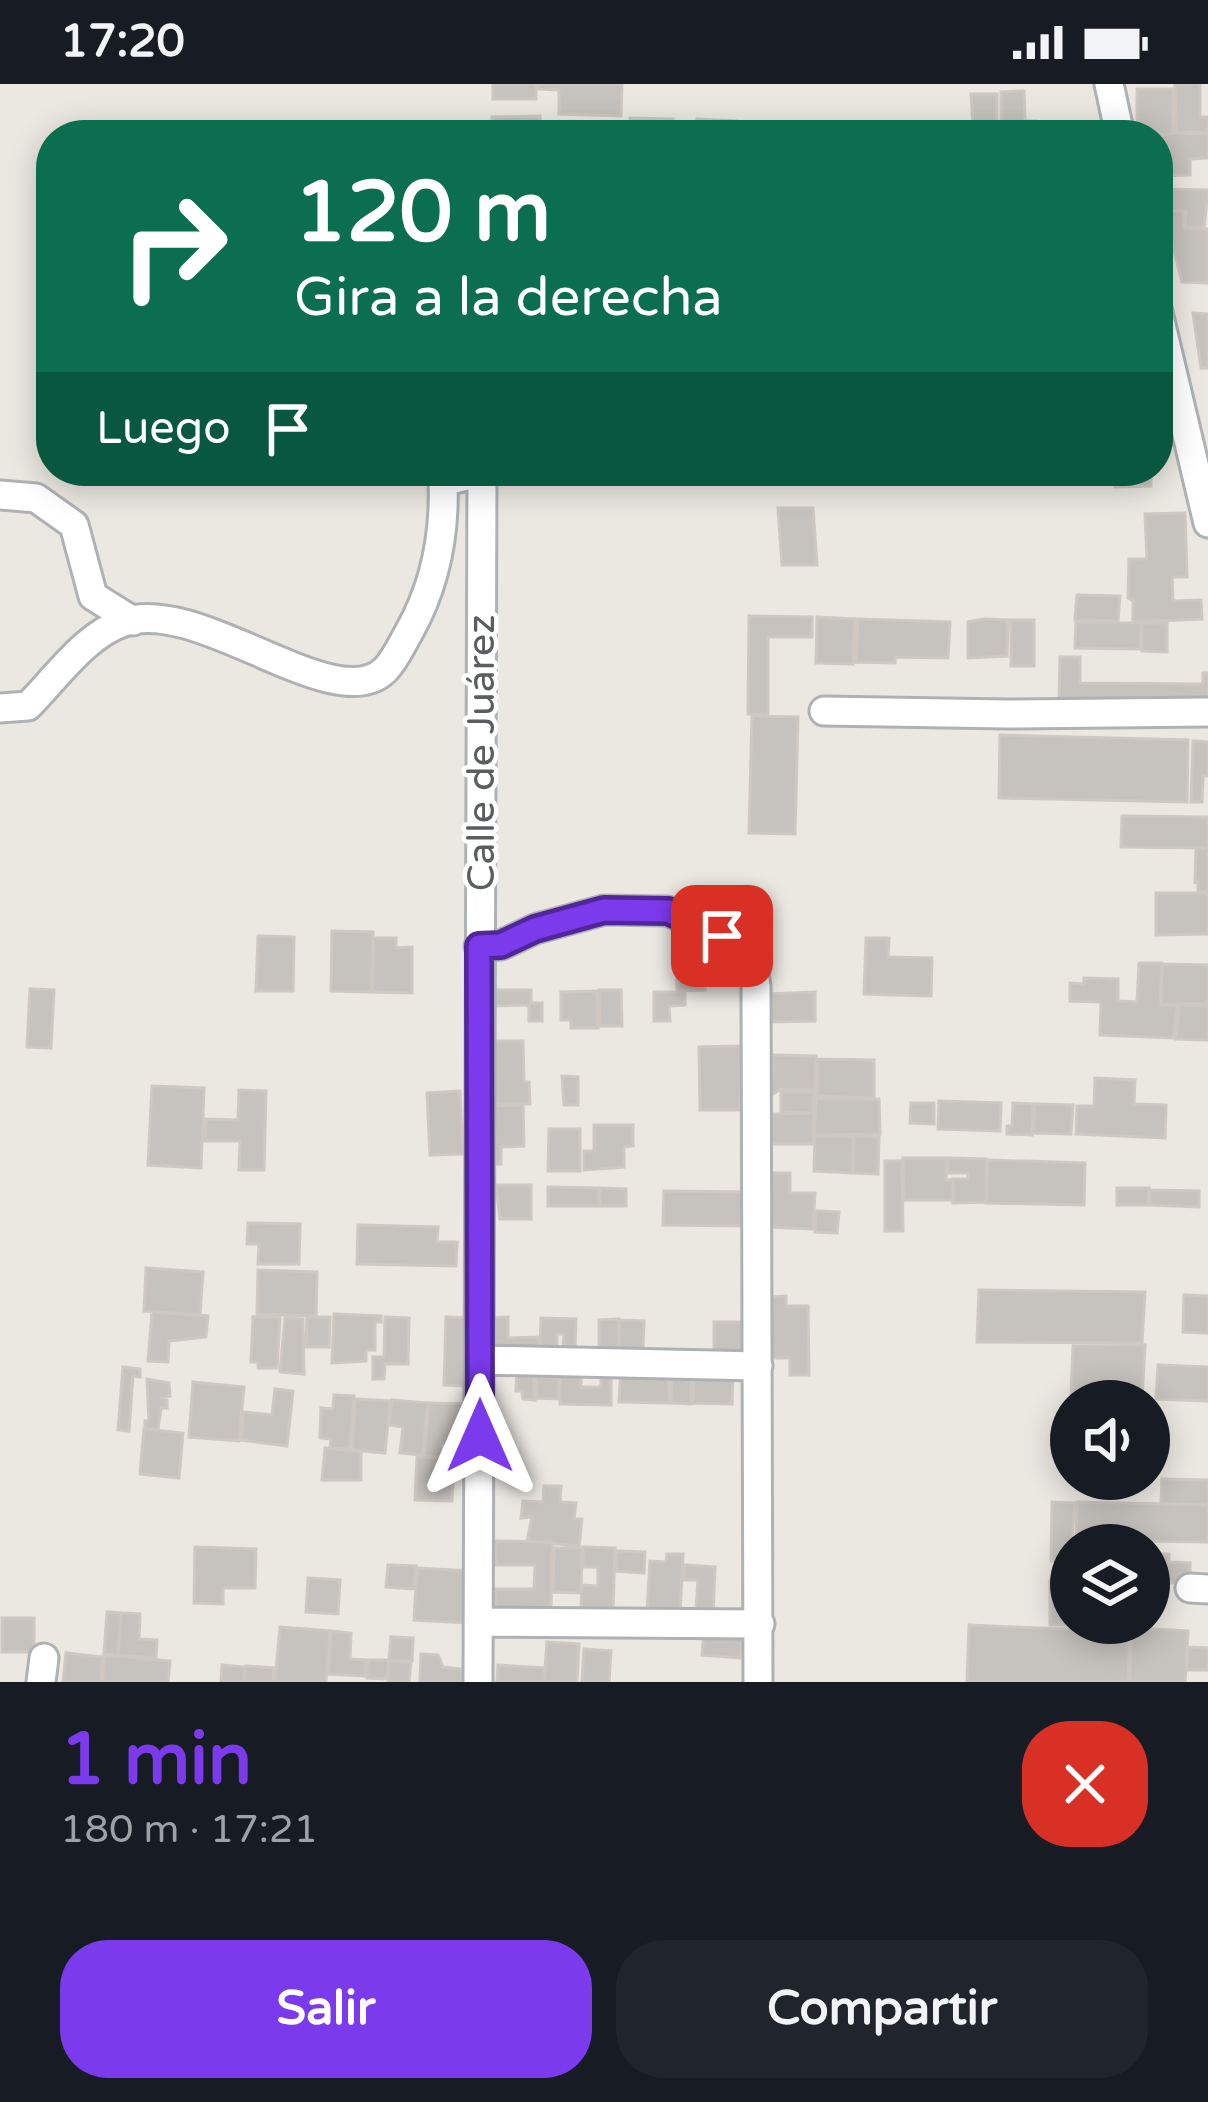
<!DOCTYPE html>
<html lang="es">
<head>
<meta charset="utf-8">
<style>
	body { margin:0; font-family:"Varela Round",sans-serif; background:#20242c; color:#f1f3f6; height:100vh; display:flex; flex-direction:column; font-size:45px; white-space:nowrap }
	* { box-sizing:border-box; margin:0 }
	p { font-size:39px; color:#9ea1a6 }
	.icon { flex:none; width:66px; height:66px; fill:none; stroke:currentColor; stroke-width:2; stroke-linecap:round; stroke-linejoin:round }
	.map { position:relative; height:1598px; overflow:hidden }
	.details { display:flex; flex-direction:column; background:#171b24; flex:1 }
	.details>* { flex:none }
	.banner { position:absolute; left:36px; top:36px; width:1137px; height:366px; border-radius:48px; box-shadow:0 6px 30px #0003; background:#0b6e4f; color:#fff; overflow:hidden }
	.buttons { position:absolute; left:1050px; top:1296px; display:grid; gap:24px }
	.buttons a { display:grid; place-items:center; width:120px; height:120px; border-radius:50%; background:#171b24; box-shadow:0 6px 30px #0003; font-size:60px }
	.pin { position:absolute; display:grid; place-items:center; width:102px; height:102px; color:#fff; margin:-51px; border-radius:24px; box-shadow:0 6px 18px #0006 }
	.me { position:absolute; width:132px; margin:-66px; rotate:0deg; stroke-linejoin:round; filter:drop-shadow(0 0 9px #0008) }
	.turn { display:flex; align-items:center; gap:42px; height:252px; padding:0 60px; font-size:54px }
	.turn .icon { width:156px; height:156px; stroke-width:2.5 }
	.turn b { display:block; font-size:84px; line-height:102px }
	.then { display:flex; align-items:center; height:114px; padding:0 60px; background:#0003; gap:24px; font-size:45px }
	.round { display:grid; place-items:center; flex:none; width:126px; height:126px; border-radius:48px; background:#20242c }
	.overview { display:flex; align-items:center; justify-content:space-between; height:204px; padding:0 60px }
	h1 { font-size:72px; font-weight:700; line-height:90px; color:#7c3aed }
	.cta { display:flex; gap:24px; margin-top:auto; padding:24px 60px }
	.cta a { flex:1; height:138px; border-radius:48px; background:#7c3aed; color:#fff; font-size:48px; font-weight:700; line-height:138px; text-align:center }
	.cta a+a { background:#20242c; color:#f1f3f6 }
	.status { display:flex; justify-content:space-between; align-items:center; height:84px; padding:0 60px; background:#171b24; direction:ltr }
	.status svg { height:33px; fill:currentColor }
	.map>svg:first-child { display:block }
</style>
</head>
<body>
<div class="status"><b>17:20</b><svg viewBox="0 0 49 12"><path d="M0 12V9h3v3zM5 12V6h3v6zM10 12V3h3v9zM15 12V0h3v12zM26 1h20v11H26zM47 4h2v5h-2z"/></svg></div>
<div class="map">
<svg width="1208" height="1598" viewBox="0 0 1208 1598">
	<rect width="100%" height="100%" fill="#ebe7e1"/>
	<!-- building -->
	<path fill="#c6c2be" stroke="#cec8c1" stroke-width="3" d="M 493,0 L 536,0 L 536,15 L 493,15 Z
		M 539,0 L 622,0 L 621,32 L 559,30 L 559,6 L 539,5 Z
		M 1175,0 L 1200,0 L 1200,33 L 1208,33 L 1208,48 L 1176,48 Z
		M 1137,5 L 1173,5 L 1173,50 L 1137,50 Z
		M 1024,7 L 1025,37 L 1036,37 L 1036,47 L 1001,48 L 1001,8 Z
		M 971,10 L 997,10 L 997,44 L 973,43 Z
		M 540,32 L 541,51 L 492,51 L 492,33 Z
		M 630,34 L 673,35 L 672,51 L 619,51 L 630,51 Z
		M 697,35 L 736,37 L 735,51 L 691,51 L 697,50 Z
		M 1175,49 L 1208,50 L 1208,74 L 1190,75 L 1190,91 L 1158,92 L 1158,52 Z
		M 1161,105 L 1208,106 L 1204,144 L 1185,143 L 1186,127 L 1167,127 Z
		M 1164,127 L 1184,127 L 1184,144 L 1208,145 L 1208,199 L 1182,198 Z
		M 1193,229 L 1208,230 L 1208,284 L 1201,284 Z
		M 1114,387 L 1151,387 L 1151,402 L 1115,403 Z
		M 778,424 L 813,424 L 817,481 L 782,481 Z
		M 1185,429 L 1187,493 L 1172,493 L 1173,517 L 1201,516 L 1202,535 L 1133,538 L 1133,516 L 1128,514 L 1129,475 L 1147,475 L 1145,430 Z
		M 1077,511 L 1120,512 L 1118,537 L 1075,536 Z
		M 749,532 L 812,533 L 812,553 L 768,553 L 768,631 L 748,630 Z
		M 817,533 L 855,535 L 853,580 L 816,579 Z
		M 858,535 L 950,538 L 948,574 L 895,573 L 895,579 L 856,578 Z
		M 984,535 L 1008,536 L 1007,572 L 968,574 L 968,538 Z
		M 1011,536 L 1034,536 L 1034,582 L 1011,582 Z
		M 1076,538 L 1141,539 L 1140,565 L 1075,564 Z
		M 1142,539 L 1167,539 L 1167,568 L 1142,567 Z
		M 1060,573 L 1080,573 L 1080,599 L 1203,600 L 1203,589 L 1208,589 L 1208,622 L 1059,620 Z
		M 752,632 L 798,633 L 795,750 L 749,749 Z
		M 1000,651 L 1188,656 L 1187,718 L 999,714 Z
		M 1193,657 L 1208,658 L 1208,692 L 1203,692 L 1202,718 L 1191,718 Z
		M 1122,732 L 1208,733 L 1208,764 L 1121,763 Z
		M 1196,764 L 1208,765 L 1208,808 L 1198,807 L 1198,797 L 1195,798 Z
		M 1156,809 L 1208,809 L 1208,850 L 1156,851 Z
		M 332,847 L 373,848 L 371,908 L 331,907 Z
		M 258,852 L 294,853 L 293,907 L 256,907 Z
		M 374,854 L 396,854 L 396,864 L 412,863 L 412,909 L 373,908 Z
		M 866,854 L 889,854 L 888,873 L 932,874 L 931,912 L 864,910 Z
		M 705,867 L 705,906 L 677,907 L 676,868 Z
		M 1139,879 L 1162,879 L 1160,921 L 1178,921 L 1173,954 L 1100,951 L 1101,918 L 1070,917 L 1070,899 L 1084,900 L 1084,894 L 1118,895 L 1118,917 L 1137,918 Z
		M 1162,880 L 1208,881 L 1208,920 L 1161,920 Z
		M 30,905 L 54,906 L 51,964 L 27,963 Z
		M 492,906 L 531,906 L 531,919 L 542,919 L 542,937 L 529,937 L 529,921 L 492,922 Z
		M 599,906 L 621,906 L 622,942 L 600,942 Z
		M 597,907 L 598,944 L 571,944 L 571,936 L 561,936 L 561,908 Z
		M 654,908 L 685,908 L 685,921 L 669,922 L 670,937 L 654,937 Z
		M 815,908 L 815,937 L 769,938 L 768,910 Z
		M 1179,921 L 1208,922 L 1208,956 L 1176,955 Z
		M 494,957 L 523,957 L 524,998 L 529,998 L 530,1020 L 494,1020 Z
		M 740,962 L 740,1026 L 700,1026 L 699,963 Z
		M 773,971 L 816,972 L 815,1006 L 781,1005 L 771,1011 L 768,987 L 773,987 Z
		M 817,975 L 874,976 L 874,1014 L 817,1012 Z
		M 562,992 L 578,993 L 578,1021 L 564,1021 Z
		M 1095,994 L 1135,996 L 1134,1020 L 1166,1021 L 1165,1054 L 1076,1050 L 1077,1022 L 1094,1022 Z
		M 152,1002 L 204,1004 L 201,1084 L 148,1081 Z
		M 239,1006 L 266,1007 L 264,1086 L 239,1086 L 240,1057 L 205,1057 L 206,1035 L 238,1036 Z
		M 460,1007 L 463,1070 L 430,1071 L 427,1009 Z
		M 781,1008 L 814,1008 L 814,1029 L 781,1028 Z
		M 816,1014 L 879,1015 L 880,1050 L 814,1051 Z
		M 939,1017 L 1001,1019 L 1000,1047 L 938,1045 Z
		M 911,1019 L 934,1019 L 934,1040 L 910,1039 Z
		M 1013,1019 L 1033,1020 L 1032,1051 L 1007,1050 L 1007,1042 L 1012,1042 Z
		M 1035,1020 L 1073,1021 L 1071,1050 L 1033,1049 Z
		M 523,1021 L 524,1062 L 501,1063 L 501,1080 L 496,1080 L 495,1022 Z
		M 814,1029 L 813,1060 L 768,1060 L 768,1030 Z
		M 594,1041 L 633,1041 L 633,1062 L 624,1063 L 624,1083 L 584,1086 L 584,1067 L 594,1067 Z
		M 549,1045 L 580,1045 L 580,1087 L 548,1087 Z
		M 815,1052 L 854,1053 L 852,1089 L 814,1087 Z
		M 854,1052 L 879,1053 L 878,1090 L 853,1089 Z
		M 903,1074 L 946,1074 L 946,1096 L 953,1096 L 953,1116 L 904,1116 Z
		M 948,1074 L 986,1075 L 986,1118 L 953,1119 L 953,1095 L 968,1095 L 968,1089 L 948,1089 Z
		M 988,1076 L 1085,1079 L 1084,1121 L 986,1119 Z
		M 885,1077 L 902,1077 L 903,1147 L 885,1147 Z
		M 769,1089 L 790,1089 L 790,1109 L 815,1109 L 813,1145 L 767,1143 Z
		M 496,1101 L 531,1101 L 531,1135 L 500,1135 Z
		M 548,1103 L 599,1104 L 598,1122 L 548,1122 Z
		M 600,1104 L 626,1105 L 626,1122 L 600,1122 Z
		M 1117,1104 L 1149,1104 L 1148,1121 L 1117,1121 Z
		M 1150,1106 L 1199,1107 L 1199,1123 L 1150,1121 Z
		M 664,1107 L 748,1108 L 747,1142 L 663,1141 Z
		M 816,1127 L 839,1128 L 837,1149 L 815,1148 Z
		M 248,1139 L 300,1140 L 299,1180 L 258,1180 L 259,1160 L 247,1160 Z
		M 358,1141 L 438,1143 L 437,1158 L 457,1158 L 456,1182 L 357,1180 Z
		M 146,1184 L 203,1188 L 200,1231 L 144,1227 Z
		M 258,1186 L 317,1188 L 316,1232 L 257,1230 Z
		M 979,1206 L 1145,1208 L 1142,1259 L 977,1258 Z
		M 1184,1211 L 1208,1212 L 1208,1249 L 1183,1248 Z
		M 786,1212 L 786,1222 L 808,1222 L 809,1291 L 790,1291 L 790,1274 L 769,1274 L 772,1213 Z
		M 152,1228 L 208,1232 L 206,1253 L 169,1257 L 168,1278 L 148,1277 Z
		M 334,1230 L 381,1232 L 381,1238 L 375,1238 L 375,1266 L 366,1266 L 366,1277 L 332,1279 Z
		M 253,1233 L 280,1234 L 277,1284 L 258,1284 L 258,1278 L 251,1278 Z
		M 307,1233 L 330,1233 L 329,1263 L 306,1263 Z
		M 385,1233 L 409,1234 L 408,1280 L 385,1280 L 384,1295 L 373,1295 L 373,1273 L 384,1273 Z
		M 446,1233 L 469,1234 L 467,1302 L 444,1301 Z
		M 508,1233 L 508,1254 L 539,1253 L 539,1265 L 495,1266 L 494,1234 Z
		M 285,1234 L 303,1235 L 304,1290 L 280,1288 Z
		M 541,1234 L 576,1235 L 575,1266 L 563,1266 L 564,1250 L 557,1250 L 557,1268 L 540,1267 Z
		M 619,1235 L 619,1268 L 599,1268 L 599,1236 Z
		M 620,1236 L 644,1237 L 643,1267 L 619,1267 Z
		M 714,1238 L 749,1238 L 750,1270 L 714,1271 Z
		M 1073,1261 L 1145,1261 L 1142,1314 L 1071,1313 Z
		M 1158,1281 L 1208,1283 L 1208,1317 L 1156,1315 Z
		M 517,1282 L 533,1283 L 535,1316 L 523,1315 L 522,1307 L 516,1307 Z
		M 123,1283 L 140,1285 L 140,1293 L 133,1292 L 129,1347 L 118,1346 Z
		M 621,1283 L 668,1284 L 669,1319 L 619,1318 Z
		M 536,1285 L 549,1285 L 548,1293 L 559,1293 L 558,1315 L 537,1314 Z
		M 672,1286 L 692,1287 L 691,1320 L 671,1319 Z
		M 560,1287 L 581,1288 L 581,1303 L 601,1303 L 601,1288 L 611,1288 L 611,1321 L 560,1320 Z
		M 694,1288 L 733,1289 L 732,1320 L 693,1319 Z
		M 147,1295 L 169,1299 L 170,1312 L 162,1314 L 167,1316 L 167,1324 L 161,1324 L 158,1346 L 145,1345 L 145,1337 L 149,1337 Z
		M 193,1298 L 244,1303 L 239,1357 L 189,1353 Z
		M 275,1305 L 293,1307 L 287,1362 L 241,1356 L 244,1328 L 272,1331 Z
		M 334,1311 L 354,1312 L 350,1365 L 330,1364 L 331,1355 L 320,1354 L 321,1324 L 333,1325 Z
		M 355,1315 L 390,1317 L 385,1369 L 352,1366 Z
		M 392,1316 L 428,1319 L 422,1371 L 400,1369 L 403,1343 L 389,1341 Z
		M 429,1319 L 471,1320 L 467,1375 L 460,1374 L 460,1361 L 441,1359 L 440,1373 L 424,1372 Z
		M 144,1345 L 183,1349 L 179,1394 L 140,1390 Z
		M 325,1364 L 361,1368 L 361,1396 L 322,1396 Z
		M 417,1373 L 454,1374 L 452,1417 L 415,1416 Z
		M 1162,1395 L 1208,1396 L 1208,1421 L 1161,1420 Z
		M 544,1402 L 561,1402 L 560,1418 L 576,1419 L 574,1435 L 582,1435 L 579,1462 L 527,1457 L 532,1433 L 521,1434 L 523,1417 L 543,1418 Z
		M 1052,1418 L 1075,1419 L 1070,1477 L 1051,1477 Z
		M 1077,1418 L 1208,1421 L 1208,1458 L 1076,1456 Z
		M 496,1457 L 552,1458 L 551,1526 L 495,1526 L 495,1505 L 534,1505 L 535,1481 L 496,1481 Z
		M 195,1463 L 256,1465 L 255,1504 L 223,1504 L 223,1520 L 194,1519 Z
		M 583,1463 L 615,1464 L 613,1526 L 581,1525 L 582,1501 L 598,1502 L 598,1483 L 583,1483 Z
		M 554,1464 L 582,1464 L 581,1509 L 553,1508 Z
		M 617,1467 L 645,1468 L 644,1489 L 616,1487 Z
		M 667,1470 L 683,1470 L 680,1529 L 647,1527 L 650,1477 L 666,1478 Z
		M 1157,1470 L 1169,1470 L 1169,1478 L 1190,1479 L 1190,1499 L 1157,1499 Z
		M 388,1481 L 416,1482 L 414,1505 L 386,1503 Z
		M 684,1481 L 715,1483 L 713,1533 L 696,1525 L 698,1496 L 684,1496 Z
		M 417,1484 L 470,1487 L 467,1539 L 414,1536 Z
		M 308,1494 L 340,1496 L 338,1530 L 306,1528 Z
		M 1050,1497 L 1071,1497 L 1071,1539 L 1085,1541 L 1050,1541 Z
		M 107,1528 L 121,1529 L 118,1571 L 104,1570 Z
		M 121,1529 L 140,1530 L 139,1555 L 157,1556 L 156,1574 L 118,1571 Z
		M 2,1534 L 34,1534 L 34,1568 L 2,1568 Z
		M 969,1541 L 1130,1548 L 1128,1598 L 967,1598 Z
		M 280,1543 L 330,1547 L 326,1598 L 275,1598 Z
		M 1131,1544 L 1188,1547 L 1185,1598 L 1130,1598 Z
		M 331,1547 L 351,1549 L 350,1575 L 366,1576 L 365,1592 L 328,1590 Z
		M 704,1547 L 742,1550 L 740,1574 L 702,1571 Z
		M 391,1553 L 413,1554 L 412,1577 L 389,1576 Z
		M 547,1558 L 579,1560 L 577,1598 L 544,1598 Z
		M 1188,1563 L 1208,1564 L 1208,1586 L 1187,1586 Z
		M 584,1565 L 611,1567 L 609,1598 L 582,1598 Z
		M 66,1569 L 103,1573 L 100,1598 L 63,1598 Z
		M 421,1570 L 438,1571 L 443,1583 L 462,1585 L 461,1598 L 420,1598 Z
		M 105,1571 L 170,1577 L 168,1598 L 103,1598 Z
		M 368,1576 L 389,1576 L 387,1595 L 367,1594 Z
		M 389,1577 L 411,1578 L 409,1598 L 388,1597 Z
		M 222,1581 L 245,1583 L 244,1598 L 221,1598 Z
		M 498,1581 L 545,1584 L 544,1598 L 497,1598 Z
		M 246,1582 L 274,1584 L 273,1598 L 244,1598 Z"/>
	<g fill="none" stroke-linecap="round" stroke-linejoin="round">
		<!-- minor casing -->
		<g stroke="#afb2b5" stroke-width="33">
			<path id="minor" d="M 1109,0 L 1120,51
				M 1158,228 L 1208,439
				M 0,411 L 36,414 L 74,441 L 93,512 L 133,537
				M 0,624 L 28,622 C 56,594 85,551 124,538 C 200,512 335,635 385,586 C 395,576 402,560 409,548 C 435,502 445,450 443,398 L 482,388
				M 824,627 L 1007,630 L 1208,628
				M 479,862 L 501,861 L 535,845 L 604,826 L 668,827 L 722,852 L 752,878 L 756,902 L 758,1598
				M 481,1276 L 758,1282
				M 1190,1504 L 1208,1505
				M 480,1538 L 760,1540
				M 41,1598 L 44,1574
				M 478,1598 L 482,387"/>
		</g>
		<!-- minor -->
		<use href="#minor" stroke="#fff" stroke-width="27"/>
	</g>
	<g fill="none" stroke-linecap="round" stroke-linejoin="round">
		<!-- route casing -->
		<g stroke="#51269a" stroke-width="30">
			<path id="route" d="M 480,1352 L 479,862 L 501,861 L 535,845 L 604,826 L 668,827 L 722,852"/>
		</g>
		<!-- route -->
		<use href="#route" stroke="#7c3aed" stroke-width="21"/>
	</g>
	<g text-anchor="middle" stroke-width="9" stroke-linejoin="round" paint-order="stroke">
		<!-- street labels -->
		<g font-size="39" fill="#5a5e60" stroke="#fff">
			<text transform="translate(480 669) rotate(-90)" y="14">Calle de Juárez</text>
		</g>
	</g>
</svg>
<div class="buttons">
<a><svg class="icon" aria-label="sound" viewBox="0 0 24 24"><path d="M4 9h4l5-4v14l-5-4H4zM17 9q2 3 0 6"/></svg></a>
<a><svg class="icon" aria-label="layers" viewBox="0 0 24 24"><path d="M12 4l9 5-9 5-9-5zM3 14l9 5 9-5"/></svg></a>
</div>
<div class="pin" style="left:722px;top:852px;background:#d93025"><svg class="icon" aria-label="arrive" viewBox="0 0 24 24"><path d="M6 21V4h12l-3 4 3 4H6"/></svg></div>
<svg class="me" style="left:480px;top:1352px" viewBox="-20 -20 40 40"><path d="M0-17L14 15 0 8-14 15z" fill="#7c3aed" stroke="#fff" stroke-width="4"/></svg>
<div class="banner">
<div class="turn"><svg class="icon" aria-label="right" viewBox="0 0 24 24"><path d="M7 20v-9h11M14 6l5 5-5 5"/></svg><div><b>120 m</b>Gira a la derecha</div></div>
<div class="then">Luego<svg class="icon" aria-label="arrive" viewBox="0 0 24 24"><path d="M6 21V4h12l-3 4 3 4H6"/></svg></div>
</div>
</div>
<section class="details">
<div class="overview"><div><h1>1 min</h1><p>180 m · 17:21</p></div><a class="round" style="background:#d93025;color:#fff"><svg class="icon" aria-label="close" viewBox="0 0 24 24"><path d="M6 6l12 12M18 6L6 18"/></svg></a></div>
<div class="cta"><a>Salir</a><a>Compartir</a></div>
</section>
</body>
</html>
